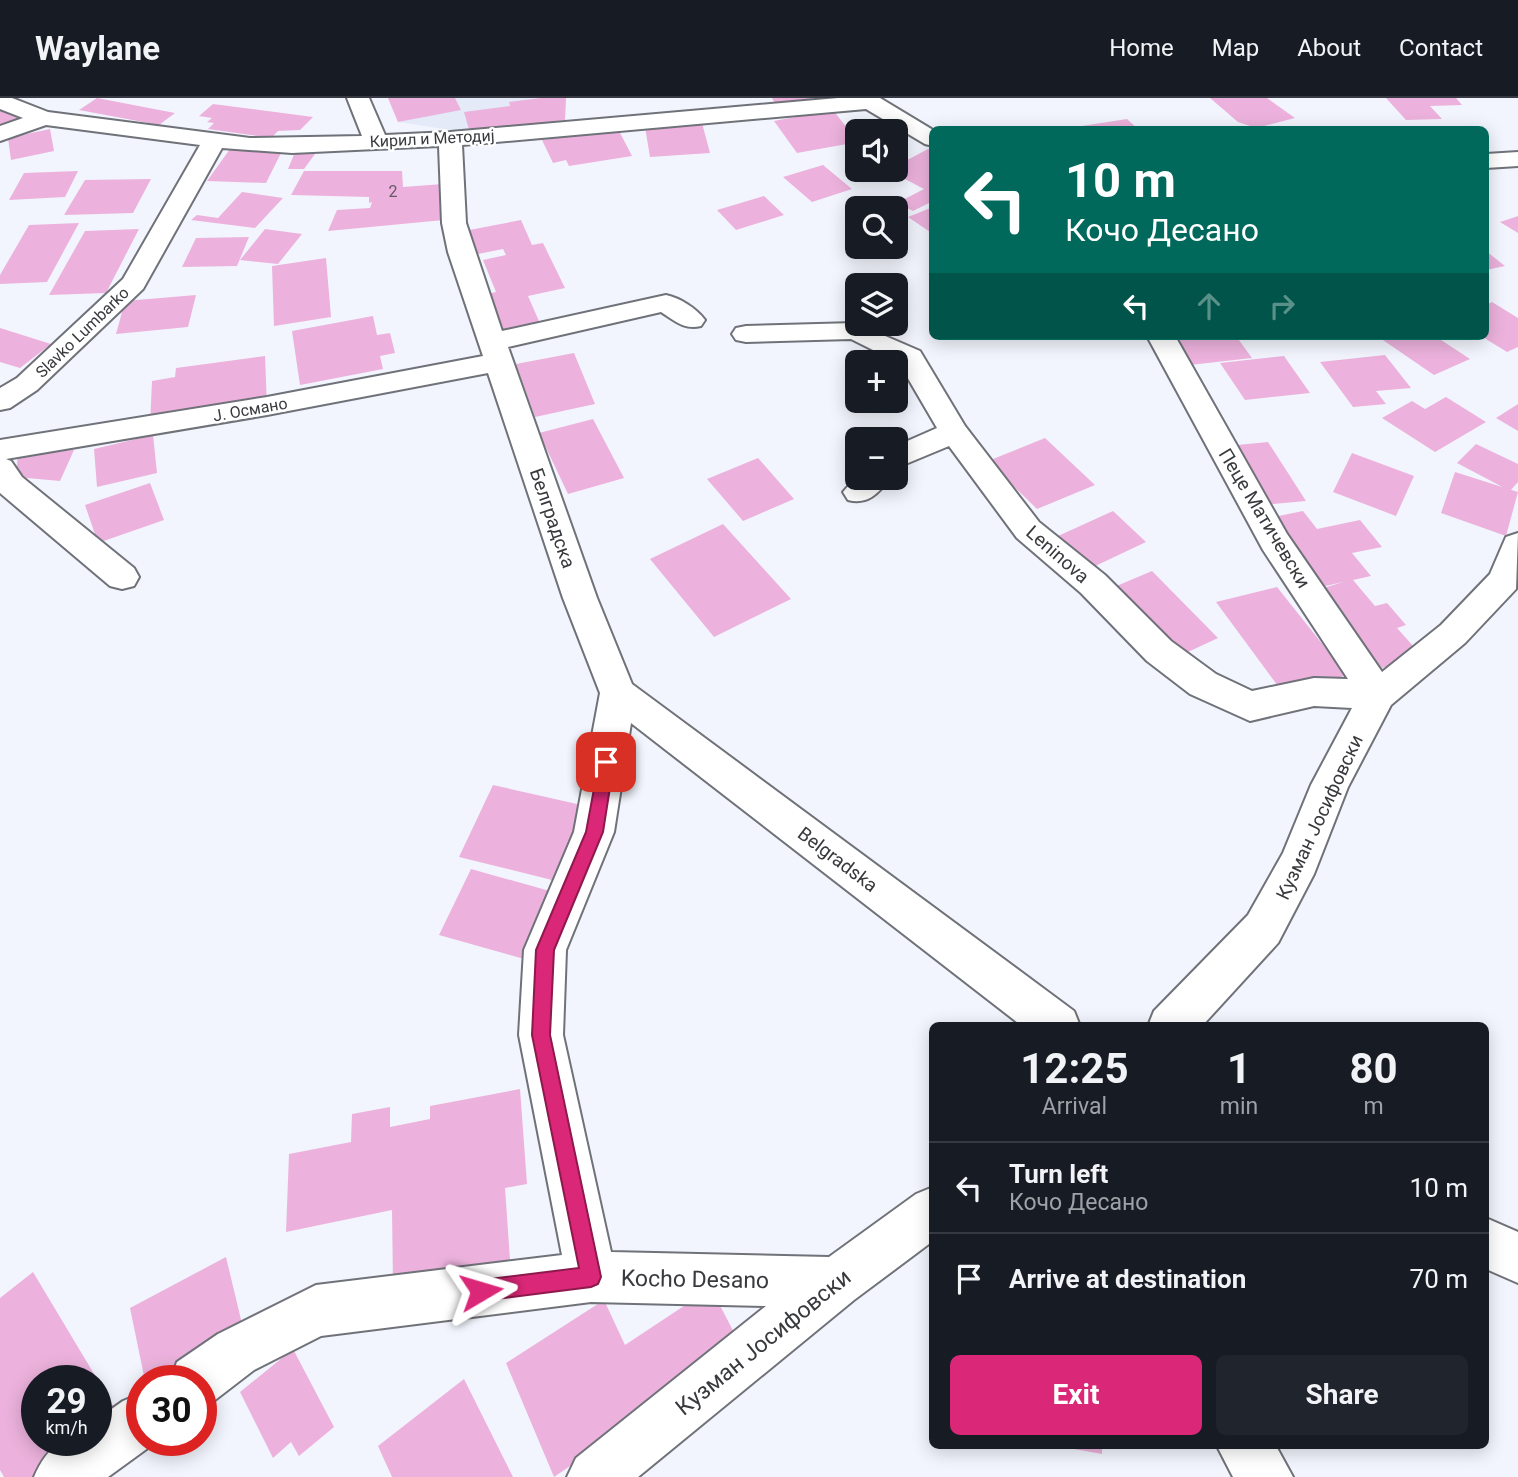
<!DOCTYPE html>
<html lang="en">
<head>
<meta charset="utf-8">
<style>
	body { margin:0; font-family:Roboto,sans-serif; background:#20242c; color:#f1f3f6; height:100vh; display:flex; flex-direction:column; font-size:26px; white-space:nowrap }
	* { box-sizing:border-box; margin:0 }
	p { font-size:23px; color:#9ea1a6 }
	.icon { flex:none; width:38px; height:38px; fill:none; stroke:currentColor; stroke-width:2; stroke-linecap:round; stroke-linejoin:round }
	.map { position:relative; flex:1; overflow:hidden }
	.panel { position:absolute; left:929px; top:924px; width:560px; height:427px; display:flex; flex-direction:column; background:#171b24; border-radius:10px; box-shadow:0 4px 18px #0003 }
	.panel>* { flex:none }
	.hud { position:absolute; left:929px; top:28px; width:560px; height:214px; border-radius:10px; box-shadow:0 4px 18px #0003; background:#00695c; color:#fff; overflow:hidden }
	.buttons { position:absolute; left:845px; top:21px; display:grid; gap:14px }
	.buttons a { display:grid; place-items:center; width:63px; height:63px; border-radius:10px; background:#171b24; box-shadow:0 4px 18px #0003; font-size:35px }
	.speed { position:absolute; left:21px; top:1267px; display:flex; gap:14px; font-size:35px; font-weight:700; text-align:center }
	.speed>* { display:grid; place-content:center; width:91px; height:91px; border-radius:50%; background:#171b24; box-shadow:0 4px 18px #0003; line-height:1 }
	.speed small { font-size:18px; font-weight:400 }
	.speed .limit { border:10px solid #d22; background:#fff; color:#111 }
	.pin { position:absolute; display:grid; place-items:center; width:60px; height:60px; color:#fff; margin:-30px; border-radius:14px; box-shadow:0 4px 10px #0006 }
	.me { position:absolute; width:77px; margin:-38px; rotate:83deg; stroke-linejoin:round; filter:drop-shadow(0 0 5px #0008) }
	.turn { display:flex; align-items:center; gap:24px; height:147px; padding:0 21px; font-size:32px }
	.turn .icon { width:91px; height:91px; stroke-width:2.5 }
	.turn b { display:block; font-size:49px; line-height:60px }
	.lanes { display:flex; align-items:center; height:66px; padding:0 21px; background:#0003; justify-content:center; gap:35px; direction:ltr }
	.lanes .off { opacity:.35 }
	.eta { display:flex; justify-content:space-evenly; align-items:center; height:119px; text-align:center }
	.eta b { font-size:42px; font-weight:700; line-height:49px }
	.primary-button { display:flex; gap:14px; margin-top:auto; padding:14px 21px }
	.primary-button a { flex:1; height:80px; border-radius:10px; background:#db2777; color:#fff; font-size:28px; font-weight:700; line-height:80px; text-align:center }
	.primary-button a+a { background:#20242c; color:#f1f3f6 }
	ul { padding:0; list-style:none }
	li { display:flex; align-items:center; gap:21px; height:91px; padding:0 21px; border-top:2px solid #363941 }
	li div { flex:1 }
	li b { display:block; font-size:26px }
	li em { font-style:normal }
	header { display:flex; align-items:center; gap:42px; box-sizing:border-box; height:98px; padding:0 35px; background:#171b24; border-bottom:2px solid #363941 }
	header strong { font-size:33px }
	nav { display:flex; gap:38px; margin-inline-start:auto; font-size:24px }
	.map>svg:first-child { display:block }
</style>
</head>
<body>
<header>
<strong>Waylane</strong>
<nav><a>Home</a><a>Map</a><a>About</a><a>Contact</a></nav>
</header>
<div class="map">
<svg width="1518" height="1379" viewBox="0 0 1518 1379">
	<rect width="100%" height="100%" fill="#f2f5fd"/>
	<!-- built -->
	<path fill="#e4eaf8" d="M 388,0 L 566,0 L 565,22 L 470,35 L 398,24 Z"/>
	<!-- building -->
	<path fill="#ecb2dd" d="M 97,0 L 175,15 L 159,27 L 79,12 Z
		M 388,0 L 455,0 L 461,12 L 398,24 Z
		M 541,0 L 566,0 L 565,22 L 470,35 L 464,14 L 510,8 L 509,4 Z
		M 772,0 L 812,0 L 813,2 L 776,7 Z
		M 1210,0 L 1267,0 L 1295,20 L 1256,30 L 1238,24 Z
		M 1386,0 L 1456,0 L 1462,7 L 1430,8 L 1442,21 L 1406,22 Z
		M 213,6 L 313,19 L 300,32 L 278,33 L 271,40 L 208,31 L 214,25 L 207,24 L 212,20 L 199,18 Z
		M 0,11 L 29,22 L 0,31 Z
		M 833,12 L 858,44 L 797,55 L 774,23 Z
		M 1127,21 L 1139,32 L 1087,32 L 1082,28 Z
		M 702,25 L 710,55 L 650,59 L 645,29 Z
		M 617,29 L 632,58 L 569,68 L 566,62 L 553,65 L 542,42 Z
		M 50,31 L 54,53 L 11,62 L 8,40 Z
		M 230,51 L 282,53 L 266,85 L 207,83 Z
		M 928,51 L 933,53 L 933,103 L 913,113 L 897,105 L 924,91 L 888,72 L 896,72 L 896,68 Z
		M 295,54 L 315,56 L 304,71 L 288,71 Z
		M 823,67 L 852,91 L 812,104 L 783,79 Z
		M 78,73 L 65,99 L 9,102 L 24,75 Z
		M 304,73 L 402,73 L 403,89 L 443,86 L 444,122 L 328,133 L 337,112 L 370,110 L 372,104 L 369,105 L 369,99 L 291,97 Z
		M 151,81 L 133,115 L 64,117 L 85,82 Z
		M 242,94 L 283,100 L 255,130 L 191,122 L 197,117 L 218,120 Z
		M 764,98 L 784,117 L 736,132 L 717,112 Z
		M 933,109 L 933,136 L 908,119 Z
		M 1518,118 L 1518,135 L 1500,124 Z
		M 521,122 L 532,147 L 543,145 L 565,190 L 528,198 L 542,230 L 500,239 L 483,197 L 496,194 L 483,162 L 506,157 L 503,151 L 468,158 L 459,134 Z
		M 79,125 L 47,184 L 0,186 L 0,177 L 29,127 Z
		M 139,131 L 106,195 L 49,197 L 85,133 Z
		M 265,131 L 302,136 L 278,166 L 240,162 Z
		M 249,139 L 237,168 L 182,169 L 196,140 Z
		M 1486,153 L 1505,168 L 1486,172 Z
		M 326,160 L 331,219 L 274,228 L 272,168 Z
		M 196,197 L 188,229 L 116,236 L 125,203 Z
		M 1492,204 L 1518,220 L 1518,249 L 1507,254 L 1481,238 L 1486,238 L 1486,207 Z
		M 373,218 L 377,237 L 390,235 L 395,255 L 380,258 L 383,271 L 300,287 L 292,233 Z
		M 0,230 L 51,246 L 20,270 L 0,264 Z
		M 1162,238 L 1236,238 L 1252,260 L 1181,268 Z
		M 1377,238 L 1435,238 L 1470,261 L 1434,277 Z
		M 574,255 L 595,306 L 535,319 L 516,266 Z
		M 1385,257 L 1411,290 L 1376,293 L 1386,306 L 1353,309 L 1320,264 Z
		M 265,258 L 267,308 L 150,328 L 152,283 L 175,279 L 176,270 Z
		M 1284,258 L 1310,295 L 1245,302 L 1220,265 Z
		M 1446,299 L 1486,324 L 1435,354 L 1382,320 L 1412,303 L 1425,311 Z
		M 1518,306 L 1518,333 L 1496,320 Z
		M 593,321 L 624,380 L 568,396 L 539,335 Z
		M 153,337 L 157,375 L 97,389 L 94,351 Z
		M 1045,340 L 1095,387 L 1037,411 L 988,363 Z
		M 1268,344 L 1306,403 L 1263,407 L 1227,348 Z
		M 1476,346 L 1518,366 L 1518,384 L 1510,393 L 1457,365 Z
		M 74,352 L 60,383 L 16,379 L 18,354 Z
		M 1352,355 L 1414,378 L 1396,418 L 1333,394 Z
		M 758,360 L 794,401 L 743,423 L 707,381 Z
		M 1455,374 L 1518,394 L 1506,438 L 1441,415 Z
		M 150,385 L 164,422 L 98,445 L 85,407 Z
		M 1113,413 L 1146,444 L 1091,470 L 1058,438 Z
		M 1303,413 L 1317,431 L 1360,422 L 1382,449 L 1352,455 L 1371,478 L 1353,482 L 1375,508 L 1387,505 L 1406,527 L 1397,530 L 1422,558 L 1382,570 L 1317,492 L 1343,484 L 1321,489 L 1269,420 Z
		M 723,426 L 791,501 L 714,539 L 650,461 Z
		M 1152,473 L 1218,540 L 1173,561 L 1107,492 Z
		M 1277,489 L 1347,577 L 1283,595 L 1216,504 Z
		M 493,687 L 586,708 L 556,783 L 459,759 Z
		M 471,771 L 557,795 L 528,862 L 439,837 Z
		M 520,991 L 527,1086 L 505,1090 L 510,1162 L 393,1188 L 392,1112 L 286,1134 L 289,1056 L 351,1044 L 352,1016 L 390,1009 L 390,1029 L 430,1021 L 430,1008 Z
		M 226,1159 L 243,1230 L 145,1283 L 130,1210 Z
		M 33,1174 L 118,1316 L 96,1334 L 96,1283 L 37,1283 L 37,1342 L 86,1342 L 40,1379 L 4,1379 L 0,1372 L 0,1200 Z
		M 711,1190 L 742,1250 L 554,1379 L 506,1265 L 604,1202 L 625,1247 Z
		M 293,1251 L 334,1329 L 299,1358 L 291,1344 L 273,1360 L 240,1294 Z
		M 464,1281 L 513,1379 L 392,1379 L 378,1348 Z
		M 1063,1348 L 1102,1348 L 1102,1356 L 1063,1349 Z"/>
	<g fill="none" stroke-linecap="round" stroke-linejoin="round">
		<!-- minor casing -->
		<g stroke="#6f7278" stroke-width="4">
			<path id="minor" d="M 0,0 L 12,0 L 48,14 L 250,40 L 362,38 L 347,0 L 369,0 L 385,37 L 450,34 L 838,0 L 880,0 L 933,32 L 933,48 L 925,46 L 866,11 L 462,47 L 466,125 L 502,233 L 666,197 C 680,200 696,210 705,222 L 701,228 C 684,232 675,223 661,214 L 508,249 L 597,500 L 632,586 L 1074,913 L 1080,928 L 1022,928 L 631,625 L 614,734 L 566,852 L 563,937 L 611,1154 L 829,1159 L 916,1096 L 933,1089 L 933,1143 L 854,1202 L 638,1379 L 567,1379 L 576,1360 L 766,1208 L 591,1204 L 321,1238 L 254,1272 L 215,1302 L 201,1307 L 201,1283 L 170,1283 L 177,1264 L 218,1236 L 316,1187 L 562,1157 L 519,937 L 524,852 L 574,734 L 600,595 L 563,500 L 488,275 L 267,317 L 6,361 L 11,363 L 22,379 L 134,470 L 139,479 L 134,488 L 122,491 L 110,488 L 0,395 L 0,342 L 267,299 L 483,258 L 448,154 L 442,125 L 439,48 L 292,55 L 222,50 L 143,191 L 37,292 L 10,310 L 0,312 L 0,290 L 17,280 L 123,181 L 200,47 L 46,27 L 0,43 L 0,28 L 23,20 L 0,11 Z
				M 1518,54 L 1518,68 L 1486,70 L 1486,56 Z
				M 855,225 L 920,253 L 965,328 L 1039,424 L 1105,477 L 1171,543 L 1216,576 L 1252,593 L 1314,580 L 1348,581 L 1263,452 L 1147,238 L 1175,238 L 1287,436 L 1382,574 L 1441,527 L 1490,476 L 1506,439 L 1518,435 L 1516,491 L 1465,545 L 1391,607 L 1348,689 L 1314,776 L 1278,845 L 1202,928 L 1148,928 L 1154,913 L 1248,817 L 1283,755 L 1311,687 L 1352,610 L 1314,608 L 1250,623 L 1190,596 L 1147,563 L 1081,495 L 1017,440 L 949,348 L 896,370 L 896,348 L 937,330 L 899,265 L 851,241 L 746,244 L 736,242 L 732,236 L 736,230 L 746,228 Z
				M 858,377 L 858,380 L 889,380 C 879,396 867,407 848,402 L 843,394 Z
				M 1486,1120 L 1518,1134 L 1518,1185 L 1486,1171 Z
				M 142,1295 L 142,1342 L 159,1342 L 108,1379 L 34,1379 C 49,1345 61,1342 96,1342 L 96,1322 L 123,1303 Z
				M 1217,1348 L 1276,1348 L 1293,1379 L 1233,1379 Z"/>
		</g>
		<!-- minor -->
		<use href="#minor" fill="#fff" fill-rule="evenodd"/>
	</g>
	<!-- route -->
	<path fill="#db2777" stroke="#8e194d" stroke-width="2" d="M 606,658 L 614,664 L 603,734 L 554,852 L 550,937 L 601,1179 L 598,1186 L 591,1189 L 481,1203 L 473,1200 L 470,1193 L 473,1185 L 481,1182 L 579,1170 L 532,937 L 536,852 L 586,734 L 599,664 Z"/>
	<g text-anchor="middle" stroke-width="5" stroke-linejoin="round" paint-order="stroke">
		<!-- far-street labels -->
		<g font-size="16" fill="#393a3d" stroke="#fff">
			<text transform="translate(432 40) rotate(-3)" y="6">Кирил и Методиј</text>
			<text transform="translate(82 234) rotate(-44)" y="6">Slavko Lumbarko</text>
			<text transform="translate(250 311) rotate(-10)" y="6">Ј. Османо</text>
		</g>
		<!-- number labels -->
		<g font-size="16" fill="#665865">
			<text x="393" y="99">2</text>
		</g>
		<!-- street labels -->
		<g font-size="19" fill="#393a3d" stroke="#fff">
			<text transform="translate(553 420) rotate(71)" y="7">Белградска</text>
			<text transform="translate(1265 420) rotate(59)" y="7">Пеце Матичевски</text>
			<text transform="translate(1058 456) rotate(41)" y="7">Leninova</text>
			<text transform="translate(1319 719) rotate(-65)" y="7">Кузман Јосифовски</text>
			<text transform="translate(838 761) rotate(37)" y="7">Belgradska</text>
		</g>
		<!-- near-street labels -->
		<g font-size="23" fill="#393a3d" stroke="#fff">
			<text transform="translate(695 1181) rotate(1)" y="8">Kocho Desano</text>
			<text transform="translate(763 1244) rotate(-39)" y="8">Кузман Јосифовски</text>
		</g>
	</g>
</svg>
<div class="buttons">
<a><svg class="icon" aria-label="sound" viewBox="0 0 24 24"><path d="M4 9h4l5-4v14l-5-4H4zM17 9q2 3 0 6"/></svg></a>
<a><svg class="icon" aria-label="search" viewBox="0 0 24 24"><circle cx="10" cy="10" r="6"/><path d="M15 15l6 6"/></svg></a>
<a><svg class="icon" aria-label="layers" viewBox="0 0 24 24"><path d="M12 4l9 5-9 5-9-5zM3 14l9 5 9-5"/></svg></a>
<a>+</a>
<a>−</a>
</div>
<div class="speed"><div>29<small>km/h</small></div><div class="limit">30</div></div>
<div class="pin" style="left:606px;top:664px;background:#d93025"><svg class="icon" aria-label="arrive" viewBox="0 0 24 24"><path d="M6 21V4h12l-3 4 3 4H6"/></svg></div>
<svg class="me" style="left:481px;top:1193px" viewBox="-20 -20 40 40"><path d="M0-17L14 15 0 8-14 15z" fill="#db2777" stroke="#fff" stroke-width="4"/></svg>
<div class="hud">
<div class="turn"><svg class="icon" aria-label="left" viewBox="0 0 24 24"><path d="M17 20v-9H6M10 6l-5 5 5 5"/></svg><div><b>10 m</b>Кочо Десано</div></div>
<div class="lanes"><svg class="icon" aria-label="left" viewBox="0 0 24 24"><path d="M17 20v-9H6M10 6l-5 5 5 5"/></svg><svg class="icon off" aria-label="ahead" viewBox="0 0 24 24"><path d="M12 20V5M6 11l6-6 6 6"/></svg><svg class="icon off" aria-label="right" viewBox="0 0 24 24"><path d="M7 20v-9h11M14 6l5 5-5 5"/></svg></div>
</div>
<section class="panel">
<div class="eta">
<div><b>12:25</b><p>Arrival</p></div>
<div><b>1</b><p>min</p></div>
<div><b>80</b><p>m</p></div>
</div>
<ul>
<li><svg class="icon" aria-label="left" viewBox="0 0 24 24"><path d="M17 20v-9H6M10 6l-5 5 5 5"/></svg><div><b>Turn left</b><p>Кочо Десано</p></div><em>10 m</em></li>
<li><svg class="icon" aria-label="arrive" viewBox="0 0 24 24"><path d="M6 21V4h12l-3 4 3 4H6"/></svg><div><b>Arrive at destination</b></div><em>70 m</em></li>
</ul>
<div class="primary-button"><a>Exit</a><a>Share</a></div>
</section>
</div>
</body>
</html>
